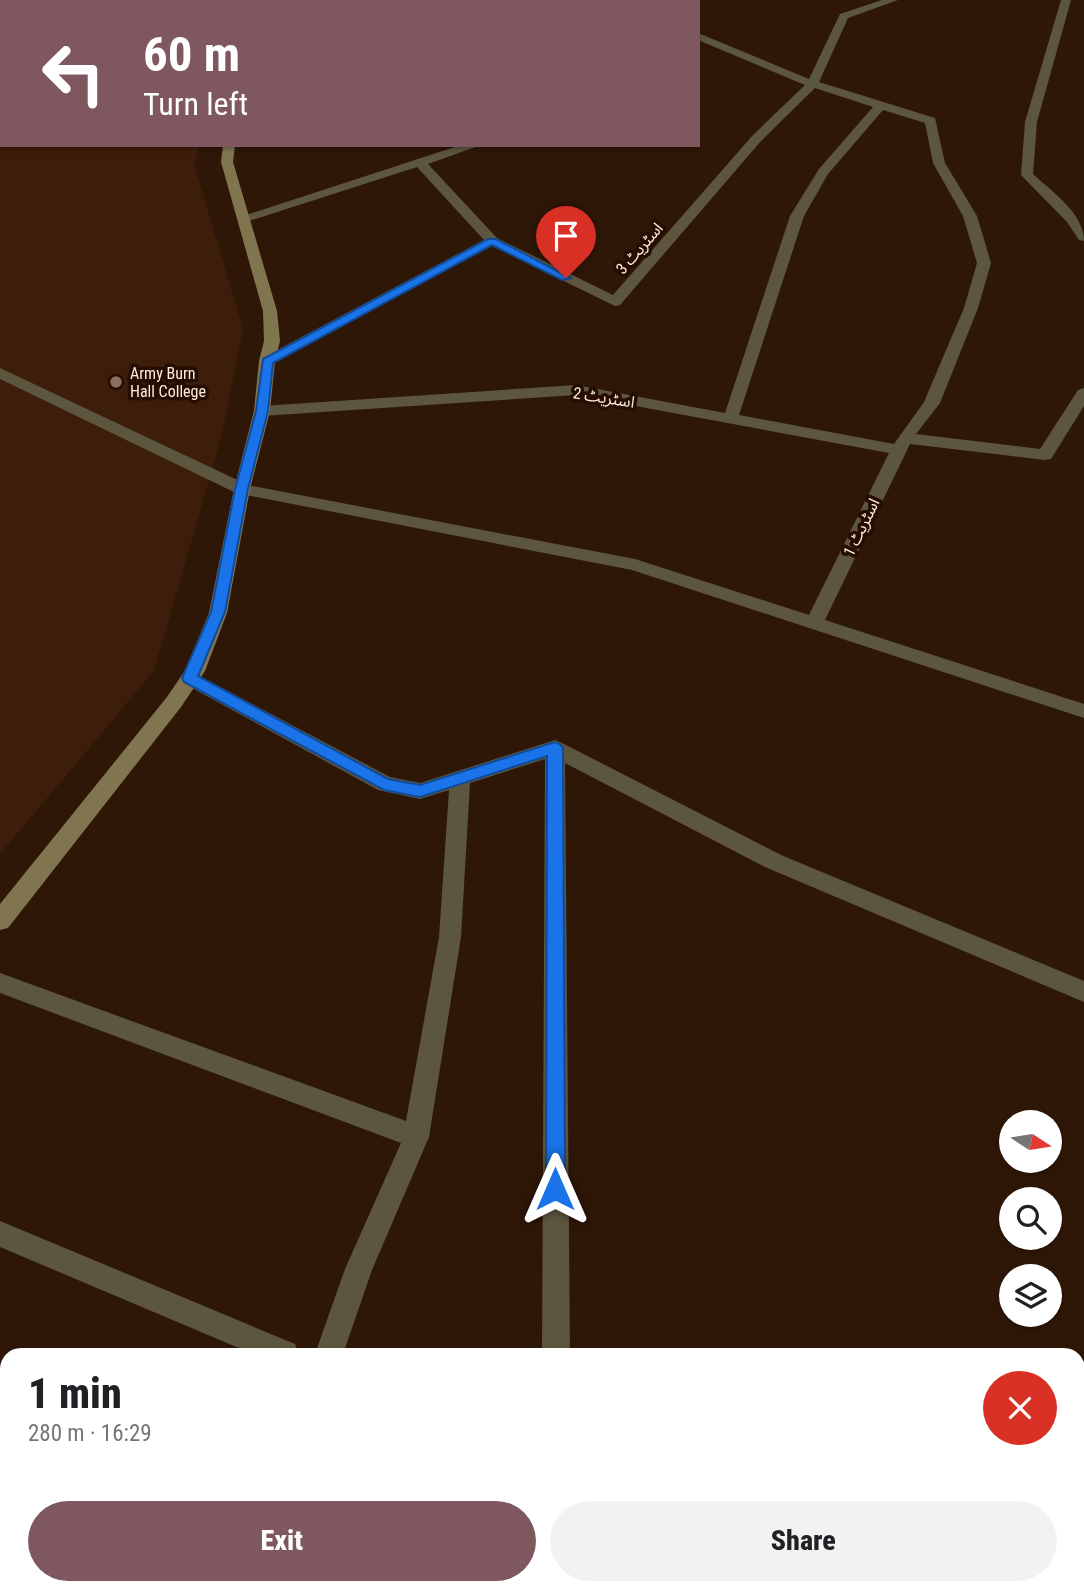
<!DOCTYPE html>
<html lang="en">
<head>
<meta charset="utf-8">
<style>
	body { margin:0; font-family:"Roboto Condensed","Noto Sans Arabic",sans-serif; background:#f2f2f2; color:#202124; height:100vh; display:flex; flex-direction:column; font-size:26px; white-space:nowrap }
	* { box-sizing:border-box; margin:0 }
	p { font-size:23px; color:#757577 }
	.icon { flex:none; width:38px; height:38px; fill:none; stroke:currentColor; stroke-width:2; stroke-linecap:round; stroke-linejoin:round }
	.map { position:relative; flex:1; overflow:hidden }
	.details { position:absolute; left:0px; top:1348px; width:1085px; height:247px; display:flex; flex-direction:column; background:#fff; border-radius:21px 21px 0 0; box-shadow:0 2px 5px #0004 }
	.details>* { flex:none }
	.top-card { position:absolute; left:0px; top:0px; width:700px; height:147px; box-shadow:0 2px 5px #0004; background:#7f575f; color:#fff; overflow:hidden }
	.needle { width:46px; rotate:102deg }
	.tools { position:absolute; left:999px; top:1110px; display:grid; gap:14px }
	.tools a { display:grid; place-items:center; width:63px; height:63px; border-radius:50%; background:#fff; box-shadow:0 2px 5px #0004; font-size:35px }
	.pin { position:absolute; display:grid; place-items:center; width:60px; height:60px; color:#fff; margin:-72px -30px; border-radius:50% 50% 50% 0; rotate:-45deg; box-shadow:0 0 7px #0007 }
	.pin .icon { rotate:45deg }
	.me { position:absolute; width:77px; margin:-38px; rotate:0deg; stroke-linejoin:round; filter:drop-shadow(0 0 5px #0008) }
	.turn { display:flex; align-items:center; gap:24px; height:147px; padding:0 28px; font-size:32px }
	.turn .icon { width:91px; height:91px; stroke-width:2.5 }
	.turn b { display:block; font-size:49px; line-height:60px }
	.round { display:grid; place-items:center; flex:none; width:74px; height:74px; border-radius:37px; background:#f2f2f2 }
	.overview { display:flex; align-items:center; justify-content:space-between; height:119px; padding:0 28px }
	h1 { font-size:42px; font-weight:800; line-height:52px }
	.action { display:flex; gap:14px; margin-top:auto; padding:14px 28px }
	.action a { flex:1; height:80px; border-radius:42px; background:#7f575f; color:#fff; font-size:28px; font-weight:800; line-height:80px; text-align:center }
	.action a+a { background:#f2f2f2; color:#202124 }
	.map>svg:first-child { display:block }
</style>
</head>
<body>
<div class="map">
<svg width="1084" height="1593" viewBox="0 0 1084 1593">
	<rect width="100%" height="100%" fill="#2f1707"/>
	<!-- built -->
	<path fill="#3d1e0a" d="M 0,0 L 374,0 L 2,2 L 2,145 L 199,145 L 194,164 L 243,328 L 222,435 L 154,671 L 0,854 Z"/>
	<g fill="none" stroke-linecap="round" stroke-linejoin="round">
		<!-- lane -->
		<path fill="#5c563e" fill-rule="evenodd" d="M 174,0 L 186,0 L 173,2 Z
			M 0,71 L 2,71 L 0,78 Z
			M 0,110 L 2,110 L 2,118 L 0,118 Z
			M 0,368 L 248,485 L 250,489 L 248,493 L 236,493 L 0,379 Z"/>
		<!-- street -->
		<path fill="#5c563e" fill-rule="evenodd" d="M 536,0 L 546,0 L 547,2 L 537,2 Z
			M 616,0 L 627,0 L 628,2 L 617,2 Z
			M 882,0 L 898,0 L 848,18 L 819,82 L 935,118 L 945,163 L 977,216 L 991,263 L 978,308 L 940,403 L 916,434 L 1040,449 L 1078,390 L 1084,388 L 1084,406 L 1051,459 L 1045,460 L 910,444 L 825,620 L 1084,704 L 1084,718 L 632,570 L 236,493 L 234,489 L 236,485 L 242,484 L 635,559 L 809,615 L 889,453 L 576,395 L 262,416 L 254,411 L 262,406 L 576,385 L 725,413 L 790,216 L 819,169 L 873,107 L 815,88 L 761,141 L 620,305 L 615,306 L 492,246 L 267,366 L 259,361 L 262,358 L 484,240 L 417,167 L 249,221 L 244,222 L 237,218 L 461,145 L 481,145 L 428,164 L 497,238 L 613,295 L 753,135 L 805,85 L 698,40 L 698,33 L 809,79 L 840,14 ZM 883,110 L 925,123 L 933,163 L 963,216 L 977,263 L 964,308 L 924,402 L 894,444 L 739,415 L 804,216 L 828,174 Z
			M 1061,0 L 1071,0 L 1037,122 L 1033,174 C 1053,193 1084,213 1084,241 L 1079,240 L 1067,222 L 1021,175 L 1025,122 Z
			M 190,671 L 390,777 L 420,783 L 555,740 L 562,743 L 781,855 L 1084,981 L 1084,1002 L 765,867 L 565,763 L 570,1354 L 542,1354 L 545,759 L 470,783 L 461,937 L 429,1137 L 372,1270 L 343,1354 L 315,1354 L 345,1269 L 401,1143 L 0,993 L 0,973 L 406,1121 L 439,937 L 449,790 L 420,799 L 378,790 L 183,683 L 180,678 L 183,673 Z
			M 0,1221 L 295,1344 L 299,1354 L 253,1354 L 0,1247 Z
			M 271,1587 L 303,1587 L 302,1593 L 270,1593 Z
			M 960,1587 L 992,1587 L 993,1593 L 961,1593 Z"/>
		<!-- secondary -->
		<path fill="#80754f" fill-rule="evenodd" d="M 389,0 L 400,0 L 388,2 Z
			M 223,145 L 235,145 L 233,162 L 277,311 L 280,341 L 275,361 L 270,411 L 250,489 L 227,613 L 205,671 L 181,707 L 8,928 L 0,930 L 0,904 L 167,697 L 186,669 L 209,613 L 234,489 L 254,411 L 259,361 L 264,341 L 263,311 L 221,162 Z"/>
	</g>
	<!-- route -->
	<path fill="#1a73e8" stroke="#114b97" stroke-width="2" d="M 488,239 L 496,239 L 571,278 L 562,280 L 492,245 L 273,363 L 268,411 L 248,489 L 225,612 L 198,676 L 388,779 L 420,785 L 555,742 L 560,744 L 563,748 L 565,1189 L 562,1196 L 555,1199 L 548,1196 L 546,1189 L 547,756 L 420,797 L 384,790 L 184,682 L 182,678 L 211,612 L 235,489 L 256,411 L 263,359 Z"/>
	<!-- markers -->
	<circle fill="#8d6e63" stroke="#250e01" stroke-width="2.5" cx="116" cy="382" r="7"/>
	<g text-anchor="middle" stroke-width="7" stroke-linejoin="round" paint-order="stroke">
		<!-- far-street labels -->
		<g font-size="16" fill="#feece2" stroke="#250e01">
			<text transform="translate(639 248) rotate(-49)" y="6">اسٹریٹ 3</text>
			<text transform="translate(604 397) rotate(9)" y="6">اسٹریٹ 2</text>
			<text transform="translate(861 527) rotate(-64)" y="6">اسٹریٹ 1</text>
		</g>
		<!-- far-poi labels -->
		<g font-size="16" fill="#feece2" stroke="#250e01" text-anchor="start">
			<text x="130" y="379">Army Burn<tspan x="130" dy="18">Hall College</tspan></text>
		</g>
	</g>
</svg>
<div class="tools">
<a><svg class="needle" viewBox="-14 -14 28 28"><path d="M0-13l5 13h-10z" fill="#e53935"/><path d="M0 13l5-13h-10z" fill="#757577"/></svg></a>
<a><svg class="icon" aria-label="search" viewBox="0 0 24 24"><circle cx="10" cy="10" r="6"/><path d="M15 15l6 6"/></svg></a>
<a><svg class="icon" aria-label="layers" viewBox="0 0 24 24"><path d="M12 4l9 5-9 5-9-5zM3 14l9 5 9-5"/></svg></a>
</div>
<div class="pin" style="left:566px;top:278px;background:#d93025"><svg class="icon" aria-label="arrive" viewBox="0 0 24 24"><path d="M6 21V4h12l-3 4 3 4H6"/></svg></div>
<svg class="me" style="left:555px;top:1189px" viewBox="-20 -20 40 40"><path d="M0-17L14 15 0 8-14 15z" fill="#1a73e8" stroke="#fff" stroke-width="4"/></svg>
<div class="top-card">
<div class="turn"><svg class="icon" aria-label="left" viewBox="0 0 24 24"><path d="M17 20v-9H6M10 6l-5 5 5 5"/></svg><div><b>60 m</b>Turn left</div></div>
</div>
<section class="details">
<div class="overview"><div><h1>1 min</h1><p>280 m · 16:29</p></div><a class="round" style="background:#d93025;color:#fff"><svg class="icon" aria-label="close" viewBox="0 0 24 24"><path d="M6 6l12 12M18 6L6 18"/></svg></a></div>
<div class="action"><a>Exit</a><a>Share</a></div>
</section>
</div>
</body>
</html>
